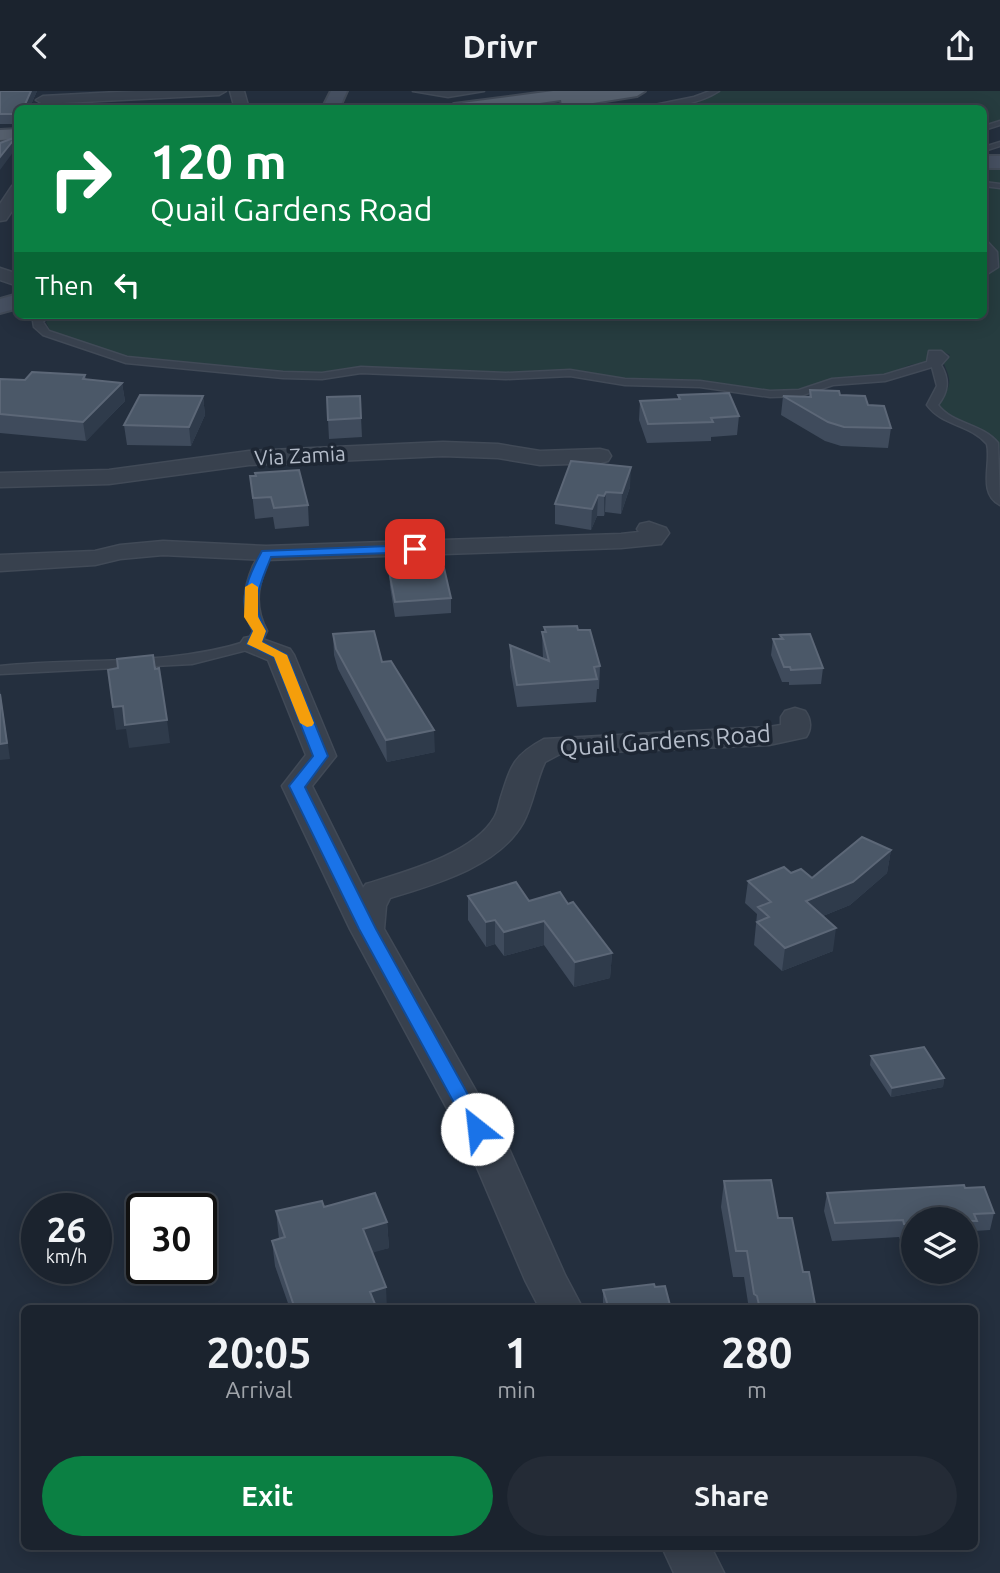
<!DOCTYPE html>
<html lang="en">
<head>
<meta charset="utf-8">
<style>
	body { margin:0; font-family:Ubuntu,sans-serif; background:#242b36; color:#f1f3f6; height:100vh; display:flex; flex-direction:column; font-size:26px; white-space:nowrap }
	* { box-sizing:border-box; margin:0 }
	p { font-size:23px; color:#a0a4aa }
	.icon { flex:none; width:38px; height:38px; fill:none; stroke:currentColor; stroke-width:2; stroke-linecap:round; stroke-linejoin:round }
	.map { position:relative; flex:1; overflow:hidden }
	.side { position:absolute; left:21px; top:1214px; width:957px; height:245px; display:flex; flex-direction:column; background:#1b232e; border-radius:10px; box-shadow:0 4px 18px #0003,0 0 0 2px #39404a }
	.side>* { flex:none }
	.hud { position:absolute; left:14px; top:14px; width:973px; height:214px; border-radius:10px; box-shadow:0 4px 18px #0003,0 0 0 2px #39404a; background:#0b8043; color:#fff; overflow:hidden }
	.buttons { position:absolute; left:901px; top:1116px; display:grid; gap:14px }
	.buttons a { display:grid; place-items:center; width:77px; height:77px; border-radius:50%; background:#1b232e; box-shadow:0 4px 18px #0003,0 0 0 2px #39404a; font-size:35px }
	.speed { position:absolute; left:21px; top:1102px; display:flex; gap:14px; font-size:35px; font-weight:700; text-align:center }
	.speed>* { display:grid; place-content:center; width:91px; height:91px; border-radius:50%; background:#1b232e; box-shadow:0 4px 18px #0003,0 0 0 2px #39404a; line-height:1 }
	.speed small { font-size:18px; font-weight:400 }
	.speed .limit { border:4px solid #111; border-radius:10px; background:#fff; color:#111 }
	.pin { position:absolute; display:grid; place-items:center; width:60px; height:60px; color:#fff; margin:-30px; border-radius:14px; box-shadow:0 4px 10px #0006 }
	.me { position:absolute; width:77px; margin:-38px; rotate:331deg; stroke-linejoin:round; filter:drop-shadow(0 0 5px #0008) }
	.turn { display:flex; align-items:center; gap:24px; height:147px; padding:0 21px; font-size:32px }
	.turn .icon { width:91px; height:91px; stroke-width:2.5 }
	.turn b { display:block; font-size:49px; line-height:60px }
	.then { display:flex; align-items:center; height:66px; padding:0 21px; background:#0003; gap:14px; font-size:26px }
	.eta { display:flex; justify-content:space-evenly; align-items:center; height:119px; text-align:center }
	.eta b { font-size:42px; font-weight:700; line-height:49px }
	.primary-button { display:flex; gap:14px; margin-top:auto; padding:14px 21px }
	.primary-button a { flex:1; height:80px; border-radius:42px; background:#0b8043; color:#fff; font-size:28px; font-weight:700; line-height:80px; text-align:center }
	.primary-button a+a { background:#242b36; color:#f1f3f6 }
	header { display:flex; justify-content:space-between; align-items:center; height:91px; padding:0 21px; background:#1b232e; font-size:32px; font-weight:700 }
	.map>svg:first-child { display:block }
</style>
</head>
<body>
<header><svg class="icon" aria-label="back" viewBox="0 0 24 24"><path d="M15 5l-7 7 7 7"/></svg>Drivr<svg class="icon" aria-label="share" viewBox="0 0 24 24"><path d="M12 15V3M7 8l5-5 5 5M5 13v7h14v-7"/></svg></header>
<div class="map">
<svg width="1000" height="1482" viewBox="0 0 1000 1482">
	<rect width="100%" height="100%" fill="#242f3e"/>
	<!-- green -->
	<path fill="#263c3f" d="M 718,0 L 1000,0 L 1000,29 L 984,35 L 984,18 L 643,18 L 697,9 Z
		M 984,76 L 1000,76 L 1000,358 C 987,335 959,331 938,317 C 946,294 956,298 943,271 L 950,264 L 942,260 L 929,261 L 927,271 L 910,274 L 880,286 L 830,289 L 796,300 L 775,302 L 697,291 L 630,289 L 578,280 L 526,283 L 429,281 L 377,276 L 306,284 L 127,266 L 77,251 L 50,239 L 46,231 L 53,224 L 984,224 Z"/>
	<g fill="none" stroke-linecap="round" stroke-linejoin="round">
		<!-- lane casing -->
		<g stroke="#414a57" stroke-width="3">
			<path id="lane" d="M 413,0 L 484,0 L 448,6 Z
				M 710,0 L 719,0 C 696,15 662,18 635,18 L 694,6 Z
				M 1000,30 L 1000,34 L 984,39 L 984,35 Z
				M 1000,51 L 1000,55 L 984,60 L 984,56 Z
				M 984,91 L 1000,93 L 1000,97 L 984,95 Z
				M 984,147 L 997,161 L 998,176 L 984,185 L 984,178 L 988,175 L 989,161 L 984,155 Z
				M 39,224 L 49,224 L 43,231 L 49,240 L 127,266 L 283,281 L 322,282 L 361,276 L 506,282 L 570,279 L 625,288 L 700,290 L 770,300 L 799,299 L 832,288 L 884,284 L 927,271 L 929,260 L 941,260 L 948,266 L 941,274 C 950,289 948,301 938,314 C 953,334 982,332 998,352 L 1000,414 C 977,402 992,372 987,353 C 970,333 942,335 927,314 L 937,295 L 932,276 L 885,290 L 833,294 L 800,305 L 770,306 L 700,296 L 625,294 L 570,285 L 506,288 L 361,282 L 322,288 L 283,287 L 126,272 L 43,244 L 34,236 L 33,230 Z
				M 266,458 L 272,462 C 259,489 252,512 267,540 L 259,556 L 192,573 L 0,583 L 0,575 C 83,566 168,576 248,550 L 253,540 C 242,517 243,498 253,475 C 257,468 259,461 266,458 Z"/>
		</g>
		<!-- street casing -->
		<g stroke="#414a57" stroke-width="3">
			<path id="street" d="M 137,0 L 226,0 L 219,4 L 43,13 L 36,9 L 43,5 Z
				M 230,0 L 244,0 L 249,18 L 235,18 Z
				M 18,93 L 18,111 L 6,129 L 0,130 L 0,113 L 12,95 Z
				M 0,177 L 18,183 L 18,195 L 0,189 Z
				M 443,351 L 498,353 L 540,360 L 600,358 L 608,360 L 611,365 L 608,370 L 600,372 L 540,374 L 498,367 L 443,365 L 249,374 L 109,393 L 0,396 L 0,382 L 109,379 L 249,360 Z
				M 649,431 L 666,437 L 669,442 L 661,453 L 621,457 L 266,469 L 163,464 L 120,468 L 95,474 L 0,480 L 0,464 L 95,460 L 120,454 L 163,450 L 266,455 L 621,443 L 639,441 L 637,438 L 640,433 Z
				M 254,545 L 290,558 L 294,564 L 336,665 L 312,695 L 363,797 L 366,793 C 404,781 473,763 494,727 C 498,721 499,712 501,706 C 511,674 514,664 544,648 L 769,636 L 781,634 L 781,626 L 785,620 L 795,617 L 805,620 C 811,628 812,638 806,646 L 769,654 L 560,663 L 545,671 C 536,690 533,714 523,732 C 498,776 435,793 390,807 L 386,815 L 384,838 L 510,1060 L 565,1184 L 583,1218 L 540,1218 L 525,1189 L 470,1060 L 350,838 L 282,695 L 306,664 L 268,569 L 244,559 L 240,553 L 244,547 Z
				M 662,1456 L 711,1456 L 724,1482 L 674,1482 Z"/>
		</g>
		<!-- secondary casing -->
		<g stroke="#414a57" stroke-width="4">
			<path id="secondary" d="M 331,0 L 347,0 L 339,18 L 322,18 Z
				M 984,65 L 1000,65 L 1000,77 L 984,77 Z
				M 18,203 L 18,217 L 0,222 L 0,208 Z"/>
		</g>
		<!-- primary casing -->
		<g stroke="#414a57" stroke-width="4">
			<path id="primary" d="M 553,0 L 645,0 L 637,5 L 568,16 L 562,15 L 561,9 L 498,18 L 446,18 L 454,13 Z
				M 18,38 L 18,48 L 0,49 L 0,39 Z"/>
		</g>
		<!-- lane -->
		<use href="#lane" fill="#38414e" fill-rule="evenodd"/>
		<!-- street -->
		<use href="#street" fill="#38414e" fill-rule="evenodd"/>
		<!-- secondary -->
		<use href="#secondary" fill="#465061" fill-rule="evenodd"/>
		<!-- primary -->
		<use href="#primary" fill="#56606e" fill-rule="evenodd"/>
	</g>
	<!-- wall -->
	<path fill="#3f4b5c" d="M 0,0 L 37,0 L 29,18 L 18,18 L 18,33 L 0,33 Z
		M 85,284 L 86,289 L 122,292 L 125,310 L 86,350 L 0,342 L 0,288 L 25,289 Z
		M 810,299 L 840,304 L 868,314 L 891,337 L 888,357 L 841,355 L 825,350 L 781,324 L 783,305 L 809,306 Z
		M 678,304 L 739,325 L 737,344 L 711,346 L 711,350 L 647,352 L 639,329 L 640,310 L 678,308 Z
		M 203,305 L 205,324 L 191,355 L 127,354 L 124,334 Z
		M 360,305 L 362,346 L 329,348 L 328,329 Z
		M 571,370 L 630,396 L 621,423 L 605,421 L 604,425 L 597,425 L 591,439 L 555,433 L 555,413 Z
		M 250,385 L 308,414 L 309,435 L 275,438 L 273,426 L 255,428 Z
		M 389,480 L 451,507 L 451,522 L 395,526 L 390,495 Z
		M 544,536 L 578,539 L 600,575 L 599,598 L 597,598 L 596,611 L 517,616 L 510,576 L 510,554 L 543,568 L 542,541 L 544,541 Z
		M 333,543 L 382,571 L 435,661 L 387,671 L 338,578 L 334,564 Z
		M 780,544 L 823,577 L 821,593 L 789,594 L 789,591 L 782,591 L 771,564 L 773,548 L 779,548 Z
		M 891,759 L 887,782 L 850,814 L 823,825 L 833,860 L 782,880 L 754,854 L 757,823 L 745,812 L 748,790 L 791,782 L 812,787 Z
		M 468,805 L 568,813 L 612,862 L 610,887 L 574,896 L 544,854 L 504,865 L 495,853 L 486,856 L 468,829 Z
		M 871,965 L 944,987 L 943,996 L 891,1006 L 870,974 Z
		M 724,1090 L 778,1127 L 803,1181 L 815,1213 L 814,1218 L 749,1218 L 744,1186 L 733,1186 L 721,1116 Z
		M 965,1097 L 994,1122 L 990,1139 L 974,1140 L 972,1147 L 966,1147 L 966,1129 L 914,1129 L 914,1150 L 901,1151 L 899,1146 L 832,1150 L 824,1120 L 827,1102 Z
		M 324,1116 L 387,1131 L 389,1157 L 372,1161 L 387,1218 L 290,1218 L 275,1175 L 272,1150 L 279,1148 L 276,1120 Z
		M 655,1196 L 671,1218 L 603,1218 L 603,1199 Z"/>
	<!-- shaded-wall -->
	<path fill="#2f3b4b" d="M 31,0 L 37,0 L 29,18 L 23,18 Z
		M 16,46 L 17,56 L 0,79 L 0,66 Z
		M 122,292 L 125,310 L 86,350 L 83,331 Z
		M 203,305 L 205,324 L 191,355 L 189,336 Z
		M 631,376 L 630,396 L 621,423 L 622,402 Z
		M 606,401 L 605,421 L 604,425 L 604,405 Z
		M 598,404 L 597,425 L 591,439 L 592,418 Z
		M 0,598 L 10,668 L 0,669 Z
		M 123,615 L 167,629 L 170,652 L 129,657 L 126,638 L 116,639 L 113,616 Z
		M 434,639 L 435,661 L 387,671 L 386,649 Z
		M 891,759 L 887,782 L 850,814 L 803,833 L 806,810 Z
		M 495,829 L 495,853 L 486,856 L 486,831 Z
		M 544,830 L 544,854 L 504,865 L 504,841 Z
		M 836,837 L 833,860 L 782,880 L 785,857 Z
		M 612,862 L 610,887 L 574,896 L 575,871 Z
		M 944,987 L 943,996 L 891,1006 L 892,997 Z
		M 387,1131 L 389,1157 L 365,1164 L 363,1138 Z
		M 386,1196 L 387,1218 L 371,1218 L 370,1201 Z"/>
	<!-- building -->
	<path fill="#4b5868" stroke="#5c6777" stroke-width="2" d="M 0,0 L 31,0 L 23,18 L 18,18 L 18,23 L 0,23 Z
		M 16,46 L 0,66 L 0,52 Z
		M 32,281 L 85,284 L 83,288 L 122,292 L 83,331 L 0,323 L 0,288 L 25,289 Z
		M 810,299 L 839,300 L 840,304 L 865,305 L 868,314 L 884,315 L 891,337 L 844,336 L 828,331 L 783,305 L 811,306 Z
		M 729,302 L 739,325 L 711,327 L 713,331 L 648,333 L 640,310 L 680,308 L 678,304 Z
		M 140,304 L 203,305 L 189,336 L 124,334 Z
		M 360,305 L 361,327 L 328,329 L 327,306 Z
		M 571,370 L 631,376 L 622,402 L 606,401 L 604,405 L 598,404 L 592,418 L 555,413 Z
		M 299,379 L 308,414 L 274,417 L 271,406 L 253,407 L 250,385 L 256,385 L 255,382 Z
		M 444,477 L 451,507 L 395,511 L 389,480 Z
		M 577,535 L 578,539 L 590,539 L 600,575 L 594,576 L 597,588 L 517,594 L 510,554 L 549,570 L 542,541 L 546,541 L 544,536 Z
		M 374,540 L 382,571 L 391,570 L 434,639 L 386,649 L 336,558 L 333,543 Z
		M 810,543 L 823,577 L 791,579 L 790,576 L 784,576 L 773,548 L 783,548 L 780,544 Z
		M 153,564 L 155,578 L 159,577 L 167,629 L 125,634 L 123,615 L 113,616 L 108,579 L 118,577 L 117,568 Z
		M 0,603 L 7,652 L 0,653 Z
		M 862,746 L 891,759 L 853,791 L 806,810 L 836,837 L 785,857 L 757,831 L 769,826 L 758,816 L 771,811 L 748,790 L 784,776 L 791,782 L 801,778 L 812,787 Z
		M 516,791 L 529,810 L 560,801 L 568,813 L 573,811 L 612,862 L 575,871 L 544,830 L 504,841 L 495,829 L 486,831 L 468,805 Z
		M 924,956 L 944,987 L 892,997 L 871,965 Z
		M 771,1089 L 778,1127 L 792,1127 L 803,1181 L 809,1181 L 815,1213 L 759,1214 L 757,1205 L 754,1203 L 747,1160 L 736,1160 L 724,1090 Z
		M 964,1094 L 965,1097 L 984,1096 L 994,1122 L 974,1123 L 977,1130 L 914,1129 L 914,1133 L 904,1133 L 903,1129 L 835,1132 L 827,1102 Z
		M 375,1102 L 387,1131 L 363,1138 L 386,1196 L 370,1201 L 377,1218 L 295,1218 L 272,1150 L 285,1146 L 276,1120 L 322,1110 L 324,1116 Z
		M 654,1193 L 655,1196 L 665,1195 L 671,1218 L 609,1218 L 603,1199 Z"/>
	<!-- route -->
	<path fill="#1a73e8" stroke="#114b97" stroke-width="2" d="M 415,454 L 419,455 L 419,461 L 271,466 C 260,495 249,511 266,540 L 262,551 L 287,564 L 328,665 L 305,696 L 376,838 L 487,1038 L 484,1043 L 477,1045 L 471,1043 L 359,838 L 289,695 L 313,665 L 274,566 L 247,553 L 253,540 C 236,512 247,487 262,460 Z"/>
	<!-- slow -->
	<path fill="#f59e0b" d="M 252,492 L 258,496 L 258,526 L 266,540 L 262,551 L 287,564 L 314,632 L 312,635 L 307,636 L 300,632 L 274,566 L 247,553 L 253,540 L 244,526 L 245,496 Z"/>
	<g text-anchor="middle" stroke-width="7" stroke-linejoin="round" paint-order="stroke">
		<!-- far-street labels -->
		<g font-size="21" fill="#b4bcc9" stroke="#1d2633">
			<text transform="translate(300 365) rotate(-3)" y="7">Via Zamia</text>
		</g>
		<!-- street labels -->
		<g font-size="24" fill="#b4bcc9" stroke="#1d2633">
			<text transform="translate(665 650) rotate(-4)" y="8">Quail Gardens Road</text>
		</g>
	</g>
</svg>
<div class="buttons">
<a><svg class="icon" aria-label="layers" viewBox="0 0 24 24"><path d="M12 4l9 5-9 5-9-5zM3 14l9 5 9-5"/></svg></a>
</div>
<div class="speed"><div>26<small>km/h</small></div><div class="limit">30</div></div>
<div class="pin" style="left:415px;top:458px;background:#d93025"><svg class="icon" aria-label="arrive" viewBox="0 0 24 24"><path d="M6 21V4h12l-3 4 3 4H6"/></svg></div>
<svg class="me" style="left:477px;top:1038px" viewBox="-20 -20 40 40"><circle r="19" fill="#fff"/><path d="M0-13L10 11 0 6-10 11z" fill="#1a73e8"/></svg>
<div class="hud">
<div class="turn"><svg class="icon" aria-label="right" viewBox="0 0 24 24"><path d="M7 20v-9h11M14 6l5 5-5 5"/></svg><div><b>120 m</b>Quail Gardens Road</div></div>
<div class="then">Then<svg class="icon" aria-label="left" viewBox="0 0 24 24"><path d="M17 20v-9H6M10 6l-5 5 5 5"/></svg></div>
</div>
<section class="side">
<div class="eta">
<div><b>20:05</b><p>Arrival</p></div>
<div><b>1</b><p>min</p></div>
<div><b>280</b><p>m</p></div>
</div>
<div class="primary-button"><a>Exit</a><a>Share</a></div>
</section>
</div>
</body>
</html>
